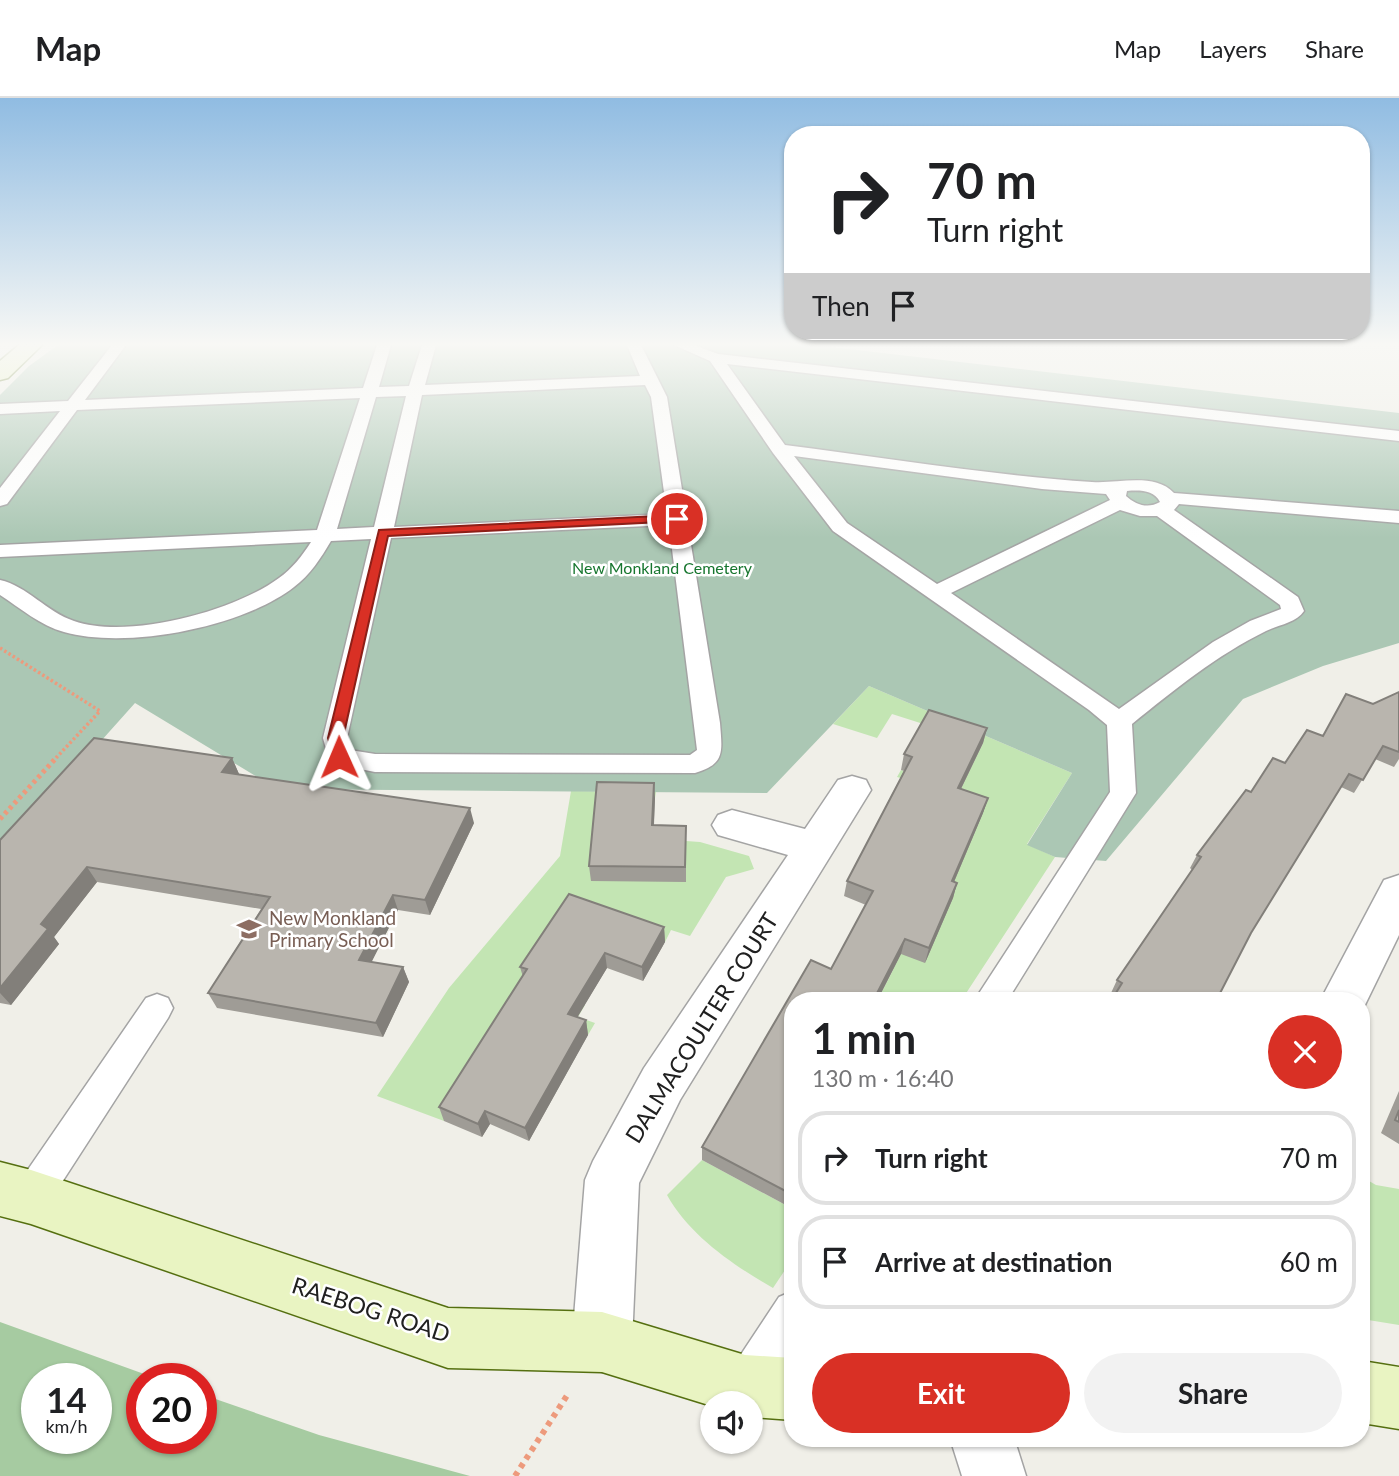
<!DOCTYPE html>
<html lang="en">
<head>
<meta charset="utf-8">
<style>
	body { margin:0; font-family:Lato,sans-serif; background:#f2f2f2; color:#202124; height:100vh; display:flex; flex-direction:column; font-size:26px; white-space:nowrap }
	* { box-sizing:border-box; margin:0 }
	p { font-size:23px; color:#757577 }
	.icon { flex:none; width:38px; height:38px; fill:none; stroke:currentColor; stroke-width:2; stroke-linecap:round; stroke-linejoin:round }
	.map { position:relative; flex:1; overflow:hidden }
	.panel { position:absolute; left:784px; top:894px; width:586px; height:455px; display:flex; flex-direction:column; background:#fff; border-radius:28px; box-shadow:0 2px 5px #0004 }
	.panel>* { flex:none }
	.guide { position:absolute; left:784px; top:28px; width:586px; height:214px; border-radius:28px; box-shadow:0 2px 5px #0004; background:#fff; color:#202124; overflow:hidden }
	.fabs { position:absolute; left:700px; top:1293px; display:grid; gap:14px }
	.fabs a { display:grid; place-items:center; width:63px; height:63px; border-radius:50%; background:#fff; box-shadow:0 2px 5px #0004; font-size:35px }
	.speed { position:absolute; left:21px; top:1265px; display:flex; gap:14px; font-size:35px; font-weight:700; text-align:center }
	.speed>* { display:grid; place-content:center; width:91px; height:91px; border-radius:50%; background:#fff; box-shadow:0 2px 5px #0004; line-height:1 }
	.speed small { font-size:18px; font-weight:400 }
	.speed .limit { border:10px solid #d22; background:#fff; color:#111 }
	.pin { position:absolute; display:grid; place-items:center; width:60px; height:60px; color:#fff; margin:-30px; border:4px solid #fff; border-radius:50%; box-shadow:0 2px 7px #0007 }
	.me { position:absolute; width:77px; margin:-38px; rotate:359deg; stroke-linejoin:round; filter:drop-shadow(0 0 5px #0008) }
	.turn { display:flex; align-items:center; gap:24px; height:147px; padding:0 28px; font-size:32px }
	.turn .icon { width:91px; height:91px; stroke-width:2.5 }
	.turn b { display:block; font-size:49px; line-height:60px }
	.then { display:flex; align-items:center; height:66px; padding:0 28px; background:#0003; gap:14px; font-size:26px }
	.round { display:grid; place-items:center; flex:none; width:74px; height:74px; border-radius:37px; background:#f2f2f2 }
	.overview { display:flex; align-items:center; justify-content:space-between; height:119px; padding:0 28px }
	h1 { font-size:42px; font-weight:700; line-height:52px }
	.primary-button { display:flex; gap:14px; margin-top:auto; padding:14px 28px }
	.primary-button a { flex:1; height:80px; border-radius:42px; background:#d93025; color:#fff; font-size:28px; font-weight:700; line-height:80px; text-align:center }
	.primary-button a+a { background:#f2f2f2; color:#202124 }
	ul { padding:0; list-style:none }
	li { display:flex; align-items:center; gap:21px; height:94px; margin:0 14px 10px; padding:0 14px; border:4px solid #e0e0e0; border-radius:28px }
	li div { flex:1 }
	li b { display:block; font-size:26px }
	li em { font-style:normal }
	header { display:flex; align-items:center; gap:42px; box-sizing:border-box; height:98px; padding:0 35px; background:#fff; border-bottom:2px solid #e0e0e0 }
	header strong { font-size:33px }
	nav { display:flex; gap:38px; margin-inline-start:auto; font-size:24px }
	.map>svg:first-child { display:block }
</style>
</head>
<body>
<header>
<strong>Map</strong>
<nav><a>Map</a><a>Layers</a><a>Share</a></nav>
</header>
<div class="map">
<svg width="1399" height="1378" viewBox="0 0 1399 1378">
	<rect width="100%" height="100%" fill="#f0efe8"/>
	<!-- grass -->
	<path fill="#c3e5b3" d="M 869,588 L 1072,675 L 1027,746 L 1055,759 L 961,903 L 877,903 L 893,872 L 860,847 L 904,681 L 897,679 L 901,672 L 960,692 L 983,645 L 892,616 L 877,640 L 833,626 Z
		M 571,693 L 656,694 L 655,700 L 591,783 L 686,743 L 700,744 L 749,758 L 754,771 L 726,779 L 690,838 L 671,832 L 665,844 L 571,811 L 585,907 L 578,919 L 595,925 L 588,937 L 516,910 L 444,1023 L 377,998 L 449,890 L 560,758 Z
		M 702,1062 L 793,1111 L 793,1160 L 773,1190 C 733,1167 690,1138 667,1097 Z
		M 1362,1079 L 1376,1087 L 1399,1091 L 1399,1227 L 1362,1221 Z"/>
	<!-- forest -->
	<path fill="#a6cba1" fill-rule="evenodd" d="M 0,1224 L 158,1281 L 142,1281 L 142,1340 L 201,1340 L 201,1296 L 319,1337 L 470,1378 L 0,1378 ZM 37,1281 L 96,1281 L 96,1340 L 37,1340 Z"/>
	<!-- cemetery -->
	<path fill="#abc7b4" d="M 58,247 L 814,247 L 1399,315 L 1399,545 L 1323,568 L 1243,601 L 1106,763 L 1055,759 L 1027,747 L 1072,675 L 869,588 L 767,695 L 277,691 L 135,605 L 0,756 L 0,297 L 29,268 Z"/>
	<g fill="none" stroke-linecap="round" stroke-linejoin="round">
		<!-- service casing -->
		<g stroke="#a4a4a4" stroke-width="3">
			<path id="service" d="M 112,247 L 126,247 L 85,302 L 363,290 L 377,247 L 391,247 L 379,289 L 409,288 L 422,247 L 436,247 L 425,287 L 640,278 L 627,247 L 641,247 L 667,299 L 720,625 C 722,653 726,666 695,675 L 375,674 L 330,665 L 323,640 L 371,441 L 331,443 C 321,460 310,477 294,489 C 243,529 127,552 64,534 C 41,528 20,510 0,497 L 0,482 C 27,488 47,514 74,523 C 128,542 235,513 279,480 C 292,471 302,458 311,444 L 0,459 L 0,447 L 317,432 L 360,300 L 77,312 L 7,406 L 0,408 L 0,390 L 60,313 L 0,316 L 0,306 L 68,303 ZM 645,287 L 651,299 L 667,416 L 394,429 L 422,297 ZM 406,298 L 374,429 L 337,431 L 376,299 ZM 669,427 L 697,652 L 690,657 L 375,656 L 350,652 L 347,640 L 391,440 Z
				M 674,247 L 694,247 L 718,256 L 1399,333 L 1399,343 L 727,266 L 785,347 C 887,360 990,377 1092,384 C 1118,386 1154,374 1174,395 L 1399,413 L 1399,425 L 1179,406 L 1174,412 L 1298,499 L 1304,513 C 1296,525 1278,527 1266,533 C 1217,557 1174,592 1132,626 L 1136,695 L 1007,903 L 974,903 L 1110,694 L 1107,627 L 1089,612 L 833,433 L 773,355 L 710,263 ZM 794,358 L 1042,391 L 1106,396 L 1110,402 L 937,486 L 847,425 ZM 1127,393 C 1140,392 1154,392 1160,404 C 1148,411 1136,407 1126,398 ZM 1120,412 L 1140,418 L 1157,418 L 1280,507 L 1281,511 L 1250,523 L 1213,544 L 1119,611 L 951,495 Z
				M 157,896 L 168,900 L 173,910 L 168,920 L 44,1112 L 31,1117 L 18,1112 L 13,1099 L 18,1086 L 146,900 Z
				M 793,1193 L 793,1250 L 760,1303 L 751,1307 L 730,1303 L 724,1288 L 730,1273 L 779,1199 Z"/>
		</g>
		<!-- minor casing -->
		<g stroke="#a4a4a4" stroke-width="3">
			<path id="minor" d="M 852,678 L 866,682 L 871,692 L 680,1002 L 639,1085 L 632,1244 L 623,1265 L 602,1274 L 581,1265 L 572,1244 L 585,1082 L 593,1063 L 644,970 L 788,757 L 718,737 L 712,727 L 718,717 L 732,712 L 805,731 L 838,682 Z
				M 1399,777 L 1399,837 L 1362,913 L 1362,903 L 1320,903 L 1384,782 Z
				M 950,1340 L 1014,1340 L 1026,1378 L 962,1378 Z"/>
		</g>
		<!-- secondary casing -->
		<g stroke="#556f10" stroke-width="3">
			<path id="secondary" d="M 19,247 L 42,247 L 8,280 L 0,282 L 0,263 Z
				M 0,1064 L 31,1072 L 448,1210 L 602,1214 L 745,1257 L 793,1260 L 793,1322 L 751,1319 L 751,1306 L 712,1306 L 712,1308 L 602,1274 L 448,1270 L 31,1126 L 0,1118 Z
				M 1362,1263 L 1399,1269 L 1399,1331 L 1362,1325 Z"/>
		</g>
		<!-- path-far2 -->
		<path stroke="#ed9a7c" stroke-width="3.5" stroke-dasharray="2.5 2.5" stroke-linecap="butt" d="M 0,550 L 100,613 L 55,661"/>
		<!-- path-far1 -->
		<path stroke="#ed9a7c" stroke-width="5" stroke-dasharray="3.5 3.5" stroke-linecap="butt" d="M 0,721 L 57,659"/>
		<!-- path -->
		<path stroke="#ed9a7c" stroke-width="6" stroke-dasharray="5 5" stroke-linecap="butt" d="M 515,1378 L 568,1296"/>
		<!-- service -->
		<use href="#service" fill="#fff" fill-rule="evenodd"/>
		<!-- minor -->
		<use href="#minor" fill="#fff" fill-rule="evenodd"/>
		<!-- secondary -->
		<use href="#secondary" fill="#e9f4c2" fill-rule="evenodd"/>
	</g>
	<!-- wall -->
	<path fill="#9f9c96" d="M 1399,594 L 1399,661 L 1394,669 L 1375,661 L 1354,695 L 1341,689 L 1114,897 L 1111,895 L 1117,882 L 1192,772 L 1190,770 L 1197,757 L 1251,694 L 1285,665 L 1323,638 L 1373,606 Z
		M 929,612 L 987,630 L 983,645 L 961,691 L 988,700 L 983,715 L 954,784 L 957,785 L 953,800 L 925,865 L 901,856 L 877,903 L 793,903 L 793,1111 L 702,1062 L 702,1049 L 811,862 L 831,871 L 866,807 L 844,798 L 847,783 L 904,673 L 901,672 L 904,656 Z
		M 232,660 L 239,676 L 474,725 L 430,817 L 398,812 L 371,864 L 403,869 L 409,884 L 383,939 L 217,910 L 208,895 L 261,811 L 97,784 L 54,839 L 59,846 L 11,907 L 0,905 L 0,742 Z
		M 655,700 L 654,727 L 686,728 L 686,784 L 591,783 L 589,768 Z
		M 664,829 L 665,844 L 643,883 L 607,870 L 577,919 L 586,922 L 588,937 L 529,1043 L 490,1026 L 482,1039 L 444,1023 L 439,1009 L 523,879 L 520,869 Z
		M 1399,993 L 1399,1046 L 1381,1035 Z"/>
	<!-- shaded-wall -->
	<path fill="#827f7a" d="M 987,630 L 983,645 L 954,705 L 958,690 Z
		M 232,660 L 239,676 L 229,689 L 222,674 Z
		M 654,685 L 655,700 L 653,743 L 652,727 Z
		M 988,700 L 983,715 L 948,798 L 952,783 Z
		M 470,710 L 474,725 L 430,817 L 425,802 Z
		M 87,769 L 97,784 L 54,839 L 59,846 L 11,907 L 0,895 L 0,890 L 41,826 Z
		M 957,785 L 953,800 L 925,865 L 929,850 Z
		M 393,797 L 398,812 L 365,877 L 359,862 Z
		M 664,829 L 665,844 L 643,883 L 642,869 Z
		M 905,841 L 901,856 L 877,903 L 873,903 Z
		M 605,855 L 607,870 L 571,930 L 568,916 Z
		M 403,869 L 409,884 L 383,939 L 376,925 Z
		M 586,922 L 588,937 L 529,1043 L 525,1030 Z
		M 485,1013 L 490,1026 L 482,1039 L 478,1026 Z"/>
	<!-- building -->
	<path fill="#b9b5ae" stroke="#827f7a" stroke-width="2" d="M 1399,594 L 1399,654 L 1383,648 L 1363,682 L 1349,676 L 1251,835 L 1216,903 L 1111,903 L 1122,885 L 1117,882 L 1201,759 L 1197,757 L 1246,692 L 1251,694 L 1273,660 L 1285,665 L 1307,632 L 1323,638 L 1346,596 L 1373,606 Z
		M 929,612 L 987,630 L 958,690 L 988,700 L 952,783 L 957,785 L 929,850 L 905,841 L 873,903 L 793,903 L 793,1097 L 702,1049 L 811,862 L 831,871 L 873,793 L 847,783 L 912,659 L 904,656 Z
		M 94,640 L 232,660 L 222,674 L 470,710 L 425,802 L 393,797 L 359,862 L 403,869 L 376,925 L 208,895 L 270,799 L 87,769 L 41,826 L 48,831 L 0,890 L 0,742 Z
		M 597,684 L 654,685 L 652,727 L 686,728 L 685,769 L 589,768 Z
		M 569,796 L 664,829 L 642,869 L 605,855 L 568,916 L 586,922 L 525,1030 L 485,1013 L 478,1026 L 439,1009 L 527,871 L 520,869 Z
		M 1399,1012 L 1399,1024 L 1395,1022 Z"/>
	<!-- sky -->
	<linearGradient id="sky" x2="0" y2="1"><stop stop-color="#90bce2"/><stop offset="0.56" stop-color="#f8f8f5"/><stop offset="1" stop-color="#f8f8f5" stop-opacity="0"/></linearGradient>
	<rect width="1399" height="440" fill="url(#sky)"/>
	<!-- route -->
	<path fill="#d93025" stroke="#8d1f18" stroke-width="2" d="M 677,417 L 681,418 L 681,423 L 388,438 L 343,640 L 347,659 L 345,663 L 334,663 L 328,640 L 379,432 Z"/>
	<!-- icons -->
	<defs>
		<g id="school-bare" transform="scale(1.89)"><path d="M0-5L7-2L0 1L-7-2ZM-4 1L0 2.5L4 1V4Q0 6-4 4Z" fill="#8d6e63" stroke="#fff" stroke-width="2.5" paint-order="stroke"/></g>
	</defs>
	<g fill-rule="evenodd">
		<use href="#school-bare" x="249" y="831"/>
	</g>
	<g text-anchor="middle" stroke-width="5" stroke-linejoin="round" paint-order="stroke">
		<!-- far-park labels -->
		<g font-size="16" fill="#17762f" stroke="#fff">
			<text x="662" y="476">New Monkland Cemetery</text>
		</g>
		<!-- education labels -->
		<g font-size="19" fill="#785e54" stroke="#fff" text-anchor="start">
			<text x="269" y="827">New Monkland<tspan x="269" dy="22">Primary School</tspan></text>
		</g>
		<!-- near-street labels -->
		<g font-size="23" fill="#202020" stroke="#fff">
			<text transform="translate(702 930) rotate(-58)" y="8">DALMACOULTER COURT</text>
			<text transform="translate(371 1212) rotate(18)" y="8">RAEBOG ROAD</text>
		</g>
	</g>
</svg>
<div class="fabs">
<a><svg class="icon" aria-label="sound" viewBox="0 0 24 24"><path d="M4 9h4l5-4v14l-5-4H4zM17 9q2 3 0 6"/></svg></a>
</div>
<div class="speed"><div>14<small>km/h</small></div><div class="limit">20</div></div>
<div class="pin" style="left:677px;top:421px;background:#d93025"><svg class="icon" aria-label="arrive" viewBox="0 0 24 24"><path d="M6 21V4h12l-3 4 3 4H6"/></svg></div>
<svg class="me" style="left:339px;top:659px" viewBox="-20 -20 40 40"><path d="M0-17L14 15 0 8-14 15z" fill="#d93025" stroke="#fff" stroke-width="4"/></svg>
<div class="guide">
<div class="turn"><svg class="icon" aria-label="right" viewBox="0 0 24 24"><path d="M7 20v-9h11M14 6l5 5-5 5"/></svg><div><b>70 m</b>Turn right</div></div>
<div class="then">Then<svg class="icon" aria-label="arrive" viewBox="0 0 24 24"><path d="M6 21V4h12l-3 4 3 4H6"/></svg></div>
</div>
<section class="panel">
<div class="overview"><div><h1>1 min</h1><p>130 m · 16:40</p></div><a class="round" style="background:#d93025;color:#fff"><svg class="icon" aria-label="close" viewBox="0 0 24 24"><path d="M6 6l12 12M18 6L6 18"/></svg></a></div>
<ul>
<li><svg class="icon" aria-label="right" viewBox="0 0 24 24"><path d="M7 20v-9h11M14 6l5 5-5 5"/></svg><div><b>Turn right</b></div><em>70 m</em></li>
<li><svg class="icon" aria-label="arrive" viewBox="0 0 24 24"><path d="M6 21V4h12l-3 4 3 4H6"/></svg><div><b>Arrive at destination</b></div><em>60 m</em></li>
</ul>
<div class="primary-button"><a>Exit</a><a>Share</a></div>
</section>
</div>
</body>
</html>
